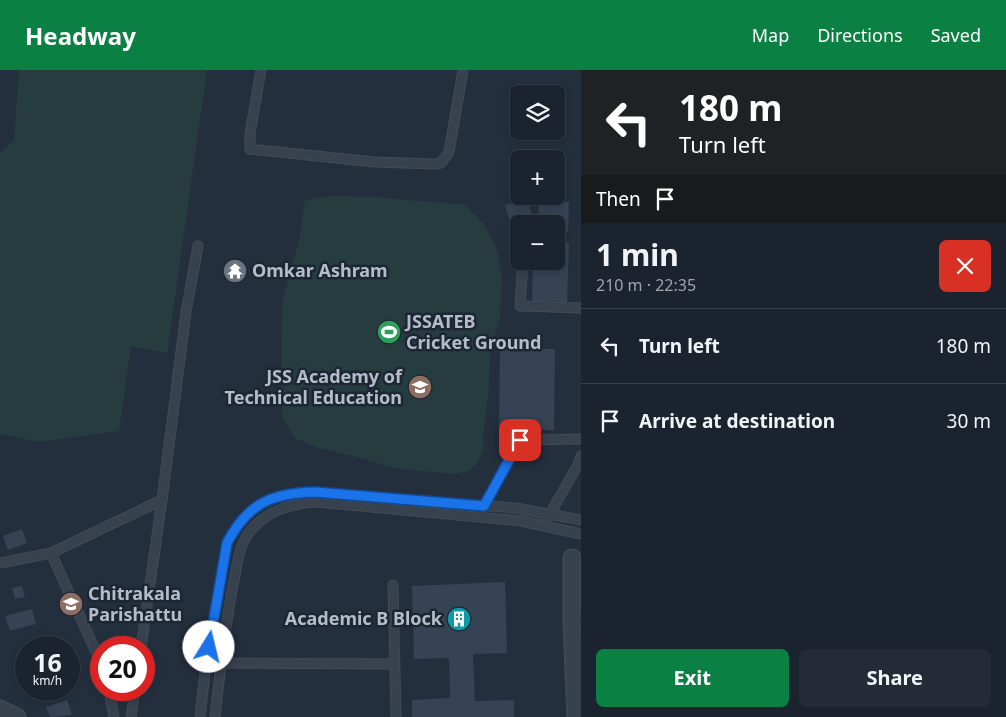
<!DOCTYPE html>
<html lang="en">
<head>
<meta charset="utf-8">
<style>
	body { margin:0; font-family:"Noto Sans",sans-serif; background:#242b36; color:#f1f3f6; height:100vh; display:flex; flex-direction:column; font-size:19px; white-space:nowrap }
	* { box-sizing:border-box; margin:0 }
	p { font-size:16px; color:#a0a4aa }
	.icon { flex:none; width:28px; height:28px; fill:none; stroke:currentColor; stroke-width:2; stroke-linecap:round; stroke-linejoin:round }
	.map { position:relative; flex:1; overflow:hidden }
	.panel { display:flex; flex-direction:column; background:#1b232e; width:425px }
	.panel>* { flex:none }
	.top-card { background:#202124; color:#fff; overflow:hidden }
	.fabs { position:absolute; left:510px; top:15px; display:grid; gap:10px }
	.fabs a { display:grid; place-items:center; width:55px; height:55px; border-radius:8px; background:#1b232e; box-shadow:0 2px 8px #0003,0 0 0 1px #39404a; font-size:25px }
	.speed { position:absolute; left:15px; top:566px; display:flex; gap:10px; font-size:25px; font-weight:700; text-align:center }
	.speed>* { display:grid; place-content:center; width:65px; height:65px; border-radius:50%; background:#1b232e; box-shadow:0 2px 8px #0003,0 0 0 1px #39404a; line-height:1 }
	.speed small { font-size:12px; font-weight:400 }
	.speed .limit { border:8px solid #d22; background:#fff; color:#111 }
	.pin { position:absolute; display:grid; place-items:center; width:42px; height:42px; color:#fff; margin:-21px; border-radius:10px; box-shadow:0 2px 8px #0006 }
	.me { position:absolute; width:55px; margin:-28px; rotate:9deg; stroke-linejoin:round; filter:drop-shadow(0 0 4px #0008) }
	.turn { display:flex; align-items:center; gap:18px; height:105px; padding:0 15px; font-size:22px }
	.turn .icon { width:65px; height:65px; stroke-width:2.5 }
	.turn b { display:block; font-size:35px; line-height:42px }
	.then { display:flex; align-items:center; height:48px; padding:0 15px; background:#0003; gap:10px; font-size:19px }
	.round { display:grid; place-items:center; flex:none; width:52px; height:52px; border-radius:8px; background:#242b36 }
	.overview { display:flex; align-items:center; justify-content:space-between; height:85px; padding:0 15px }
	h1 { font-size:30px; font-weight:700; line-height:38px }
	.cta { display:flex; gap:10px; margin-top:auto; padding:10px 15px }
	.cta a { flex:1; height:58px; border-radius:8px; background:#0b8043; color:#fff; font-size:20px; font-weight:700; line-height:58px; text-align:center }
	.cta a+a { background:#242b36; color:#f1f3f6 }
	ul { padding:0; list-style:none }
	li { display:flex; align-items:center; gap:15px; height:75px; padding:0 15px; border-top:1px solid #39404a }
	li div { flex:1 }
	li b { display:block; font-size:19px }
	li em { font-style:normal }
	header { display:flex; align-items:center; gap:30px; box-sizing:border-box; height:70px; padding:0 25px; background:#0b8043; color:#fff }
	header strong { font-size:24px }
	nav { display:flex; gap:28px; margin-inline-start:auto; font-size:18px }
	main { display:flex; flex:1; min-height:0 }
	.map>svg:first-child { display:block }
</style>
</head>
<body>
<header>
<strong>Headway</strong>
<nav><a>Map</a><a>Directions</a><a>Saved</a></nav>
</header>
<main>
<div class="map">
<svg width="581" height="647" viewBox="0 0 581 647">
	<rect width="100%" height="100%" fill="#242f3e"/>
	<!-- green -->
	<path fill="#263c3f" d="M 19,0 L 207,0 L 167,283 L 131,276 L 119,361 L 38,372 L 0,364 L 0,83 L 14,70 Z
		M 327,126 L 377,127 L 465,135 L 483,153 L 491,166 L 498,183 L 502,208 L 500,248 L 490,282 L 489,316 L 483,368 L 484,379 L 478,392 L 470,401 L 453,404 L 394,398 L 361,388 L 319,378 L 295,368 L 283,348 L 281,331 L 282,233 L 299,170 L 305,130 Z"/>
	<!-- building -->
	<path fill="#364354" d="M 527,129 L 535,154 L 519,154 L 519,161 L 513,162 L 505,135 Z
		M 539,131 L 569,132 L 568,162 L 556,161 L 556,154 L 538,154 Z
		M 556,173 L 569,173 L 567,233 L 532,232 L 533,191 L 556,191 Z
		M 500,278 L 555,279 L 554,360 L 499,360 Z
		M 22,459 L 27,473 L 8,480 L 3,466 Z
		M 505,512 L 507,583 L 473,584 L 475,631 L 514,630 L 514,647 L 412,647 L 412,630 L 450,628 L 449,588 L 414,589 L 412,516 Z
		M 22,516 L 25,527 L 15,529 L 12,518 Z
		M 32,539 L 36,554 L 10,561 L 5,546 Z
		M 67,630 L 72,645 L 50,647 L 46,637 Z"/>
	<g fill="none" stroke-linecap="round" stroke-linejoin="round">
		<!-- service casing -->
		<g stroke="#414a57" stroke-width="11">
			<path id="service" d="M 261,0 L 250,64 L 250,79 L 374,92 L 435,94 L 441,93 L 449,82 L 463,0
				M 523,191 L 520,236 L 581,238
				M 162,430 L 186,242 L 198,176
				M 484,436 L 520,370 L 581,369
				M 547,449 L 579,393 L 581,386
				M 51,483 L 101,593
				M 0,493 L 51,483 L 162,430 L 141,578
				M 393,515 L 396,647
				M 206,593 L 395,594
				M 109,620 L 114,647
				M 131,647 L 135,620
				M 200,647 L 206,593 L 227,473 C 248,433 272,423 315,423 L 516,438 L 581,450
				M 215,647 C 220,601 225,555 234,510 C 237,496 238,481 245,469 C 260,443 289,433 317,432 L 521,451 L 581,464"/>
		</g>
		<!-- minor casing -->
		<g stroke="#414a57" stroke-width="19">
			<path id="minor" d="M 572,488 L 572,550
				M 0,639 L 17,647
				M 576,647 L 572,550 L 581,549"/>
		</g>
		<!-- service -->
		<use href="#service" stroke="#38414e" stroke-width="9"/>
		<!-- minor -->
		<use href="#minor" stroke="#38414e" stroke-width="16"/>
	</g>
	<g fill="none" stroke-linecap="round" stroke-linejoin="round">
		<!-- route casing -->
		<g stroke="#114b97" stroke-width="12">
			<path id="route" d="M 209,577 L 227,473 C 248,433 272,423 315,422 L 484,436 L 520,370"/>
		</g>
		<!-- route -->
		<use href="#route" stroke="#1a73e8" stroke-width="9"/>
	</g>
	<!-- icons -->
	<defs>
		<g id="temple-disc" transform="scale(1.25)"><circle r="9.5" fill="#6b7280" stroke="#1d2633"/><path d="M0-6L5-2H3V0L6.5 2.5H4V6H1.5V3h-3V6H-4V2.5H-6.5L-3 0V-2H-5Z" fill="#fff"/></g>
		<g id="stadium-disc" transform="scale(1.25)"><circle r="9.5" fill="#2e9e5b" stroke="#1d2633"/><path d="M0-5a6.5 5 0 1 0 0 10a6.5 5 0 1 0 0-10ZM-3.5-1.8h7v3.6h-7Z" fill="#fff"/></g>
		<g id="university-disc" transform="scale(1.25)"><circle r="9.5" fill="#8d6e63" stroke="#1d2633"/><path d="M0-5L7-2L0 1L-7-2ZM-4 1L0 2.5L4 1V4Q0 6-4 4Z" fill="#fff"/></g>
		<g id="building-disc" transform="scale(1.25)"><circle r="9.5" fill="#0f9aa8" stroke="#1d2633"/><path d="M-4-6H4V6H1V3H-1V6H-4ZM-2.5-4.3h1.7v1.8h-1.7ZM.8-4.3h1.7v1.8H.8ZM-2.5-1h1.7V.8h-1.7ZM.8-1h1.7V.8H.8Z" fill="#fff"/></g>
	</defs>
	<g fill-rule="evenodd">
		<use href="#temple-disc" x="235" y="201"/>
		<use href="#stadium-disc" x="389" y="262"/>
		<use href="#university-disc" x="420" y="317"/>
		<use href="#university-disc" x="71" y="534"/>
		<use href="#building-disc" x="459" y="549"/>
	</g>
	<g text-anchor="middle" stroke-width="5" stroke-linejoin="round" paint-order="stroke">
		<!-- poi labels -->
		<g font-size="18" font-weight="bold" fill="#b4bcc9" stroke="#1d2633" text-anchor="start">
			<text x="252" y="207">Omkar Ashram</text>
			<text x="406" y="258">JSSATEB<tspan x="406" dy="21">Cricket Ground</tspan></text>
			<text x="402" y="313" text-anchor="end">JSS Academy of<tspan x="402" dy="21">Technical Education</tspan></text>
			<text x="88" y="530">Chitrakala<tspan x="88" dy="21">Parishattu</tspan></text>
			<text x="442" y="555" text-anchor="end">Academic B Block</text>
		</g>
	</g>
</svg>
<div class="fabs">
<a><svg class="icon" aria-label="layers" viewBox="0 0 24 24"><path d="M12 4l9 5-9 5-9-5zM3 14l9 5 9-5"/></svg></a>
<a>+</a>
<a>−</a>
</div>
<div class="speed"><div>16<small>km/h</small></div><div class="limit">20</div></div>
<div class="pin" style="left:520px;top:370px;background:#d93025"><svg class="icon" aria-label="arrive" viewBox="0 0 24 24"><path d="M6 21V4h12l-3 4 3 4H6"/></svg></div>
<svg class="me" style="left:209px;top:577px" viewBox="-20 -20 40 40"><circle r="19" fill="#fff"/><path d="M0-13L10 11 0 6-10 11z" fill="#1a73e8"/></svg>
</div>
<section class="panel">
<div class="top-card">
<div class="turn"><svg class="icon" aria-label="left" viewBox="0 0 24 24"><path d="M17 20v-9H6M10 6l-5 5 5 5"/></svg><div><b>180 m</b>Turn left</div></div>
<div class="then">Then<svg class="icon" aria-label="arrive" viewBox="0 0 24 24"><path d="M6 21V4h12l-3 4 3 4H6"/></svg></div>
</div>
<div class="overview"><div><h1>1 min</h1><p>210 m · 22:35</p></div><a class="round" style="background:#d93025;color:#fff"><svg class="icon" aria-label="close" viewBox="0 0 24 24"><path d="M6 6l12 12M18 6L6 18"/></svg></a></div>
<ul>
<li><svg class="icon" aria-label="left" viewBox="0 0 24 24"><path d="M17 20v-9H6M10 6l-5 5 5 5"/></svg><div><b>Turn left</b></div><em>180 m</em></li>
<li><svg class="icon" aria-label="arrive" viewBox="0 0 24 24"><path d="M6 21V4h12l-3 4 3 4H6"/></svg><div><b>Arrive at destination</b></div><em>30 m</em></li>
</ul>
<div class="cta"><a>Exit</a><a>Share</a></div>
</section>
</main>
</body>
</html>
